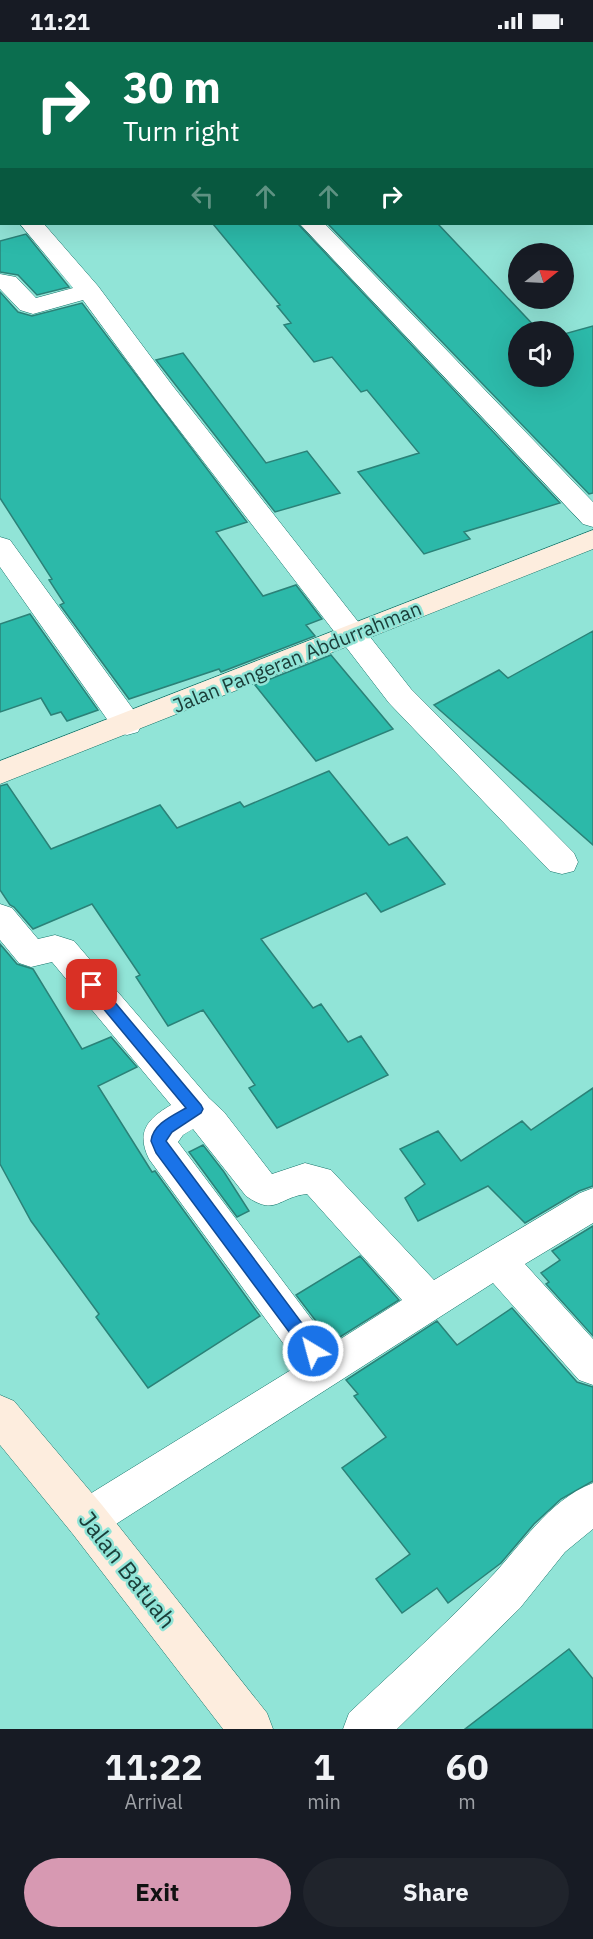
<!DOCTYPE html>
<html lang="en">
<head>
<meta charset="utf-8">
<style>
	body { margin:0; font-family:"IBM Plex Sans",sans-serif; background:#20242c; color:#f1f3f6; height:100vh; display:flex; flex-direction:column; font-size:22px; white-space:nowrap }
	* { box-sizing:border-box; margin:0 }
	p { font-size:20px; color:#9ea1a6 }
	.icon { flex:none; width:33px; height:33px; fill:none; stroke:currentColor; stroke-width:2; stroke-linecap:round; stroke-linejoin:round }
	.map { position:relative; height:1687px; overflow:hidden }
	.side { display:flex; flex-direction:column; background:#171b24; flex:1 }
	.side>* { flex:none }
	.banner { position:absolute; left:0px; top:0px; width:594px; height:183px; box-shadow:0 6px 24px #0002; background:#0b6e4f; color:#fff; overflow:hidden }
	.needle { width:39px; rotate:72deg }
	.buttons { position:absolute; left:508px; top:201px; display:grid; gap:12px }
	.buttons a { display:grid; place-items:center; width:66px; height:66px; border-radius:50%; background:#171b24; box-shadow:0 6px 24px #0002; font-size:30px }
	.pin { position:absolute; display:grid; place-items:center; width:51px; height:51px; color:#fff; margin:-26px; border-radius:12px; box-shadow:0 3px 9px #0006 }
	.me { position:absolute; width:66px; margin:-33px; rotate:323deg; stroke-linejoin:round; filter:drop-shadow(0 0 4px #0008) }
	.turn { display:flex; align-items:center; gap:21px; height:126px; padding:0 24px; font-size:27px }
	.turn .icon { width:78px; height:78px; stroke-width:2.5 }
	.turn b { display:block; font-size:42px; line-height:51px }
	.lanes { display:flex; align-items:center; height:57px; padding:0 24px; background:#0003; justify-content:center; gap:30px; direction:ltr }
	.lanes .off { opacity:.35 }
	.eta { display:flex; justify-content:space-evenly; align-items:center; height:102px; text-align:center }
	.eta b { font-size:36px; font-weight:700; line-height:42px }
	.primary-button { display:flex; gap:12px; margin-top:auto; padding:12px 24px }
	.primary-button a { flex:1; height:69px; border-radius:36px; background:#d799b2; color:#111; font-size:24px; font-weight:700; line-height:69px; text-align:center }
	.primary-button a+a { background:#20242c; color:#f1f3f6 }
	.status { display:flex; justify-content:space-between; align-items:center; height:42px; padding:0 30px; background:#171b24; direction:ltr }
	.status svg { height:16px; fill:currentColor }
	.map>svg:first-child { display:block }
</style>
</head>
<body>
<div class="status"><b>11:21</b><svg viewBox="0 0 49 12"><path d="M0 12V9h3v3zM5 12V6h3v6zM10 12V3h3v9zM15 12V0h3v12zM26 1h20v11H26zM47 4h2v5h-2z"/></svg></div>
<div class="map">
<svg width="593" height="1687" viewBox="0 0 593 1687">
	<rect width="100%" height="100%" fill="#91e4d7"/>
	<!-- building -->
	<path fill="#2cb9a9" stroke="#2b8278" stroke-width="1.5" d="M 213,182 L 298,182 L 560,461 L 464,490 L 470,497 L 424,512 L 358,430 L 419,411 L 367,348 L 361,350 L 332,315 L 314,320 L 284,283 L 291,281 L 277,264 L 280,263 Z
		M 328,182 L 438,182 L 540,290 L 519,290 L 519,334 L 564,334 L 564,292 L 593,284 L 593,451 L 589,452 Z
		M 26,192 L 69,245 L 37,253 L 18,233 L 0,230 L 0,199 Z
		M 0,250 L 18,270 L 32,274 L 82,261 L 247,480 L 216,490 L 263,554 L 296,543 L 322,577 L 306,583 L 315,594 L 221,630 L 219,627 L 129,657 L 60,563 L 64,561 L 49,538 L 52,537 L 0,456 Z
		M 183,311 L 266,421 L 307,409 L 340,451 L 275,470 L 156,318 Z
		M 30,572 L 98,668 L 67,679 L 61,670 L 51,673 L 41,656 L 0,670 L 0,582 Z
		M 593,589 L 593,803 L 434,663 L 499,628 L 508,636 Z
		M 331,613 L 393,687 L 316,719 L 255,643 Z
		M 329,729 L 389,803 L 407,795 L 445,842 L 381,870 L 366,851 L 261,897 L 313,966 L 321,962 L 348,1000 L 361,994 L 388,1033 L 277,1086 L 249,1046 L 255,1043 L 203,968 L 168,984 L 136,935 L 140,933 L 92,862 L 33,887 L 14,865 L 10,863 L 0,848 L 0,744 L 7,742 L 51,807 L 160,763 L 177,786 L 240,760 L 244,765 Z
		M 0,902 L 17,922 L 33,927 L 82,1007 L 111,995 L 137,1025 L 98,1044 L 152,1130 L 155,1129 L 260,1274 L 148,1346 L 96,1275 L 99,1272 L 31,1179 L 0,1122 Z
		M 593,1046 L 593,1144 L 579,1149 L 525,1181 L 488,1144 L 418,1179 L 405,1156 L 425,1142 L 400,1107 L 438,1089 L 461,1119 L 522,1079 L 531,1088 Z
		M 203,1103 L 224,1130 L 249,1169 L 237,1175 L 189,1110 Z
		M 593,1184 L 593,1294 L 546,1242 L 549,1240 L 541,1231 L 560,1218 L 552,1209 Z
		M 360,1214 L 399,1258 L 332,1300 L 296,1253 Z
		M 512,1266 L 577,1340 L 593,1345 L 593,1439 L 561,1457 L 534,1482 L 501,1521 L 448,1561 L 437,1546 L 402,1571 L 376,1537 L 410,1512 L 342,1426 L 386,1395 L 354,1354 L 358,1352 L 346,1338 L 437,1279 L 457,1303 Z
		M 569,1607 L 593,1637 L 593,1687 L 465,1687 Z"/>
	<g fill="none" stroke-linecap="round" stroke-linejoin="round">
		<!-- street casing -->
		<g stroke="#137268" stroke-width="1">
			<path id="street" d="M 145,0 L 167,0 L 167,2 L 146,2 Z
				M 400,0 L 422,0 L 422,2 L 401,2 Z
				M 0,136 L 2,136 L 2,152 L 0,151 Z
				M 592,147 L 593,147 L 593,161 L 592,161 Z
				M 20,182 L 44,182 L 98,244 L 172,343 L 411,647 L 574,811 L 578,820 L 574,829 L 562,832 L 550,829 L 389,661 L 154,355 L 83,258 L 33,272 L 20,268 L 0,247 L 0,232 L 16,235 L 36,256 L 73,246 Z
				M 300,182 L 325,182 L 593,460 L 593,485 L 583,482 Z
				M 0,495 L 10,498 L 138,674 L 142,682 L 138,690 L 127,693 L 116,690 L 0,525 Z
				M 0,862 L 12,866 L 38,897 L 55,893 L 74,899 L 209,1056 L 224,1070 L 272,1132 L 305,1121 L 331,1128 L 434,1238 L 580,1151 L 593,1146 L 593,1181 L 525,1222 L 593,1297 L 593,1343 L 579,1338 L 493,1241 L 102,1491 L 87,1497 L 72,1491 L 66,1477 L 72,1463 L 299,1323 L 149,1117 C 136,1090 147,1077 171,1063 L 52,920 L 31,925 L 19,921 L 0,898 ZM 193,1087 L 246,1154 C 276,1175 278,1155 307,1152 L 402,1258 L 331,1303 L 178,1100 L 183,1093 Z
				M 593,1441 L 593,1487 L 565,1510 L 520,1566 L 397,1687 L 343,1687 L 349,1671 C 396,1627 445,1583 489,1537 C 522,1503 547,1459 593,1441 Z"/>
		</g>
		<!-- secondary casing -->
		<g stroke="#137268" stroke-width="1">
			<path id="secondary" d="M 593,488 L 593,507 L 0,742 L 0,719 Z
				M 0,1353 L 14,1359 L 102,1463 L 267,1671 L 273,1687 L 223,1687 L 72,1491 L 0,1403 Z"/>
		</g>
		<!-- street -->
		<use href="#street" fill="#fff" fill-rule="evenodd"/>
		<!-- secondary -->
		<use href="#secondary" fill="#fdedde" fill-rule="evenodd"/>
	</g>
	<!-- route -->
	<path fill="#1a73e8" stroke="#114b97" stroke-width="1.5" d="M 92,937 L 97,939 L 201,1063 L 203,1067 L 201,1071 L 172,1090 L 166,1099 L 319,1304 L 321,1309 L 319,1314 L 313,1317 L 307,1314 L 156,1111 L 151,1099 C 153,1082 172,1074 186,1066 L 87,947 L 85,943 L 87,939 Z"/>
	<g text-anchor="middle" stroke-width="5" stroke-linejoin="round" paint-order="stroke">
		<!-- street labels -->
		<g font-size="20" fill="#1a3d38" stroke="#91e4d7">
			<text transform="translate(297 615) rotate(-22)" y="7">Jalan Pangeran Abdurrahman</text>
		</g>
		<!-- near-street labels -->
		<g font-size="24" fill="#1a3d38" stroke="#91e4d7">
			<text transform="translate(127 1528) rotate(52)" y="8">Jalan Batuah</text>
		</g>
	</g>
</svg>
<div class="buttons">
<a><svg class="needle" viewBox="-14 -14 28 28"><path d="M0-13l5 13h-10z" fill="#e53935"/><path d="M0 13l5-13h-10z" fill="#9ea1a6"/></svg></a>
<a><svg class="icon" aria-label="sound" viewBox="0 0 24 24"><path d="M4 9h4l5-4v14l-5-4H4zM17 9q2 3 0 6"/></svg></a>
</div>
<div class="pin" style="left:92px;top:943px;background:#d93025"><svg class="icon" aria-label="arrive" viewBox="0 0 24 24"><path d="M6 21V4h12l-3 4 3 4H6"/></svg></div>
<svg class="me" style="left:313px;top:1309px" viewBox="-20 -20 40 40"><circle r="17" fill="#1a73e8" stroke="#fff" stroke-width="3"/><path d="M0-11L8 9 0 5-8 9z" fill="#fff"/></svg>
<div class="banner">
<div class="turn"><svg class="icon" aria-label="right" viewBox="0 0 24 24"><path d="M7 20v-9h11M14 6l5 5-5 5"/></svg><div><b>30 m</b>Turn right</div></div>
<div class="lanes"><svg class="icon off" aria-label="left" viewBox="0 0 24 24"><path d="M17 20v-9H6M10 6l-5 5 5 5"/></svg><svg class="icon off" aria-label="ahead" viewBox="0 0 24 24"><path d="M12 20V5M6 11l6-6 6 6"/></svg><svg class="icon off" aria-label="ahead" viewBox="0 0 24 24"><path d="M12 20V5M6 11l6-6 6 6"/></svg><svg class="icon" aria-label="right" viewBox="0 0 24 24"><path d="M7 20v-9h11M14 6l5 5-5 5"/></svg></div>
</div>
</div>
<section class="side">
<div class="eta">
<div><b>11:22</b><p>Arrival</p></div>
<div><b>1</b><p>min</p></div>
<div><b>60</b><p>m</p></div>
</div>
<div class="primary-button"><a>Exit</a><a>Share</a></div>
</section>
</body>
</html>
